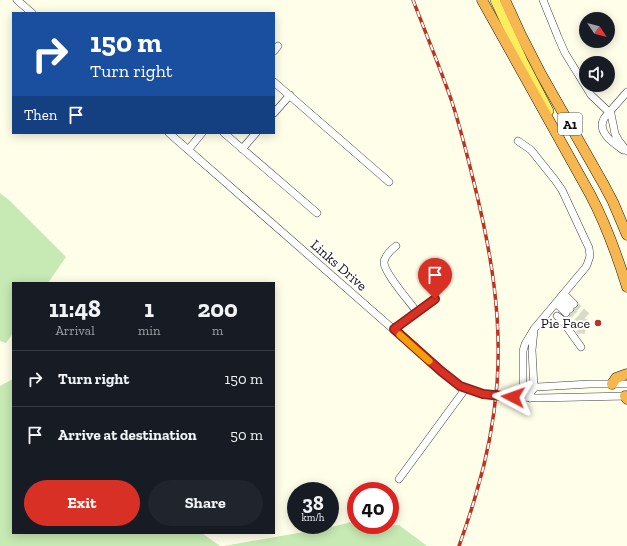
<!DOCTYPE html>
<html lang="en">
<head>
<meta charset="utf-8">
<style>
	body { margin:0; font-family:"Zilla Slab",serif; background:#20242c; color:#f1f3f6; height:100vh; display:flex; flex-direction:column; font-size:15px; white-space:nowrap }
	* { box-sizing:border-box; margin:0 }
	p { font-size:13px; color:#9ea1a6 }
	.icon { flex:none; width:22px; height:22px; fill:none; stroke:currentColor; stroke-width:2; stroke-linecap:round; stroke-linejoin:round }
	.map { position:relative; flex:1; overflow:hidden }
	.side { position:absolute; left:12px; top:282px; width:263px; height:252px; display:flex; flex-direction:column; background:#171b24; border-radius:0px; box-shadow:0 2px 10px #0003 }
	.side>* { flex:none }
	.top-card { position:absolute; left:12px; top:12px; width:263px; height:122px; border-radius:0px; box-shadow:0 2px 10px #0003; background:#1a4fa0; color:#fff; overflow:hidden }
	.needle { width:26px; rotate:125deg }
	.controls { position:absolute; left:579px; top:12px; display:grid; gap:8px }
	.controls a { display:grid; place-items:center; width:36px; height:36px; border-radius:50%; background:#171b24; box-shadow:0 2px 10px #0003; font-size:20px }
	.speed { position:absolute; left:287px; top:482px; display:flex; gap:8px; font-size:20px; font-weight:700; text-align:center }
	.speed>* { display:grid; place-content:center; width:52px; height:52px; border-radius:50%; background:#171b24; box-shadow:0 2px 10px #0003; line-height:1 }
	.speed small { font-size:10px; font-weight:400 }
	.speed .limit { border:6px solid #d22; background:#fff; color:#111 }
	.pin { position:absolute; display:grid; place-items:center; width:34px; height:34px; color:#fff; margin:-41px -17px; border-radius:50% 50% 50% 0; rotate:-45deg; box-shadow:0 0 4px #0007 }
	.pin .icon { rotate:45deg }
	.me { position:absolute; width:44px; margin:-22px; rotate:274deg; stroke-linejoin:round; filter:drop-shadow(0 0 3px #0008) }
	.turn { display:flex; align-items:center; gap:14px; height:84px; padding:0 12px; font-size:18px }
	.turn .icon { width:52px; height:52px; stroke-width:2.5 }
	.turn b { display:block; font-size:28px; line-height:34px }
	.then { display:flex; align-items:center; height:38px; padding:0 12px; background:#0003; gap:8px; font-size:15px }
	.eta { display:flex; justify-content:space-evenly; align-items:center; height:68px; text-align:center }
	.eta b { font-size:24px; font-weight:700; line-height:28px }
	.cta { display:flex; gap:8px; margin-top:auto; padding:8px 12px }
	.cta a { flex:1; height:46px; border-radius:24px; background:#d93025; color:#fff; font-size:16px; font-weight:700; line-height:46px; text-align:center }
	.cta a+a { background:#20242c; color:#f1f3f6 }
	ul { padding:0; list-style:none }
	li { display:flex; align-items:center; gap:12px; height:56px; padding:0 12px; border-top:1px solid #363941 }
	li div { flex:1 }
	li b { display:block; font-size:15px }
	li em { font-style:normal }
	.map>svg:first-child { display:block }
</style>
</head>
<body>
<div class="map">
<svg width="627" height="546" viewBox="0 0 627 546">
	<rect width="100%" height="100%" fill="#fffee9"/>
	<!-- green -->
	<path fill="#c7e9b3" d="M 0,193 L 9,200 L 66,257 L 48,283 L 13,283 L 13,333 L 6,343 L 0,341 Z
		M 13,379 L 13,533 L 202,533 L 220,546 L 0,546 L 0,386 Z
		M 351,522 L 356,523 L 356,525 L 385,526 L 399,525 L 427,546 L 224,546 L 332,527 Z"/>
	<g fill="none" stroke-linecap="round" stroke-linejoin="round">
		<!-- minor-tunnel -->
		<path stroke="#dadac8" stroke-width="7" stroke-dasharray="7 3.5" stroke-linecap="butt" d="M 574,304 L 587,316 L 581,333
			M 570,309 L 582,321 L 581,329
			M 566,313 L 577,326 L 581,333"/>
		<!-- minor casing -->
		<g stroke="#3e3e3e" stroke-width="8">
			<path id="minor" d="M 17,0 L 32,13
				M 543,0 L 558,37 L 565,53 L 591,95 L 611,114 L 615,134 L 619,141 L 627,151
				M 274,51 L 278,46
				M 274,82 L 389,182
				M 274,113 L 290,95
				M 169,133 L 441,371 L 460,386 L 479,393 L 489,395 L 538,398 L 627,396
				M 224,133 L 317,213
				M 518,141 L 531,150 L 555,180 L 562,190 L 589,248 L 590,256 L 587,265 L 585,268 L 534,329 L 525,344 L 523,351 L 523,390 L 530,398
				M 242,149 L 256,133
				M 188,150 L 202,133
				M 623,150 C 613,143 595,131 605,117 L 627,92
				M 396,246 C 391,250 384,256 384,263 C 385,274 410,302 417,312
				M 564,294 L 574,304
				M 560,299 L 570,309
				M 556,303 L 566,313
				M 557,316 L 561,319 L 581,347
				M 394,329 L 435,299
				M 532,391 L 534,388 L 532,350 L 534,330
				M 506,395 L 524,389 L 537,387 L 590,384 L 627,384
				M 399,479 L 466,388"/>
		</g>
		<!-- major casing -->
		<g stroke="#1c1c1c" stroke-width="10">
			<path id="major" d="M 495,0 L 523,61 L 549,111"/>
		</g>
		<!-- highway casing -->
		<g stroke="#1c1c1c" stroke-width="11">
			<path id="highway" d="M 482,0 L 590,194 C 606,224 617,255 627,287
				M 505,0 L 521,35 L 541,74 L 604,185 L 613,202 L 627,235
				M 612,384 L 616,378 L 627,374
				M 625,396 L 627,399"/>
		</g>
		<!-- minor -->
		<use href="#minor" stroke="#fff" stroke-width="7"/>
		<!-- major -->
		<use href="#major" stroke="#fbed5e" stroke-width="9"/>
		<!-- highway -->
		<use href="#highway" stroke="#f6b650" stroke-width="10"/>
		<!-- rail casing -->
		<g stroke="#bc3322" stroke-width="3.5">
			<path id="rail" d="M 413,0 C 426,34 440,67 452,102 C 461,130 468,158 475,187 C 491,252 502,316 497,384 C 494,421 487,458 476,494 C 471,512 465,529 459,546"/>
		</g>
		<!-- rail -->
		<use href="#rail" stroke="#fff" stroke-width="2" stroke-dasharray="6" stroke-linecap="butt"/>
	</g>
	<g fill="none" stroke-linecap="round" stroke-linejoin="round">
		<!-- route casing -->
		<g stroke="#8d1f18" stroke-width="10">
			<path id="route" d="M 435,299 L 394,329 L 441,371 L 460,386 L 483,394 L 513,397"/>
		</g>
		<!-- route -->
		<use href="#route" stroke="#d93025" stroke-width="7"/>
		<!-- slow -->
		<path stroke="#f59e0b" stroke-width="7" d="M 400,335 L 429,361"/>
	</g>
	<!-- markers -->
	<circle fill="#bc3322" stroke="#fff" stroke-width="1.5" cx="598" cy="323" r="4"/>
	<g text-anchor="middle" stroke-width="4" stroke-linejoin="round" paint-order="stroke">
		<!-- shield labels -->
		<rect fill="#fff" stroke="#545454" stroke-width="1" x="558" y="113" width="24" height="22" rx="3"/>
		<g font-size="13" font-weight="bold" fill="#0b0b0b">
			<text x="570" y="129">A1</text>
		</g>
		<!-- street labels -->
		<g font-size="14" fill="#0b0b0b" stroke="#fff">
			<text transform="translate(339 265) rotate(41)" y="5">Links Drive</text>
		</g>
		<!-- poi labels -->
		<g font-size="14" fill="#0b0b0b" stroke="#fff" text-anchor="end">
			<text x="590" y="328">Pie Face</text>
		</g>
	</g>
</svg>
<div class="controls">
<a><svg class="needle" viewBox="-14 -14 28 28"><path d="M0-13l5 13h-10z" fill="#e53935"/><path d="M0 13l5-13h-10z" fill="#9ea1a6"/></svg></a>
<a><svg class="icon" aria-label="sound" viewBox="0 0 24 24"><path d="M4 9h4l5-4v14l-5-4H4zM17 9q2 3 0 6"/></svg></a>
</div>
<div class="speed"><div>38<small>km/h</small></div><div class="limit">40</div></div>
<div class="pin" style="left:435px;top:299px;background:#d93025"><svg class="icon" aria-label="arrive" viewBox="0 0 24 24"><path d="M6 21V4h12l-3 4 3 4H6"/></svg></div>
<svg class="me" style="left:513px;top:397px" viewBox="-20 -20 40 40"><path d="M0-17L14 15 0 8-14 15z" fill="#d93025" stroke="#fff" stroke-width="4"/></svg>
<div class="top-card">
<div class="turn"><svg class="icon" aria-label="right" viewBox="0 0 24 24"><path d="M7 20v-9h11M14 6l5 5-5 5"/></svg><div><b>150 m</b>Turn right</div></div>
<div class="then">Then<svg class="icon" aria-label="arrive" viewBox="0 0 24 24"><path d="M6 21V4h12l-3 4 3 4H6"/></svg></div>
</div>
<section class="side">
<div class="eta">
<div><b>11:48</b><p>Arrival</p></div>
<div><b>1</b><p>min</p></div>
<div><b>200</b><p>m</p></div>
</div>
<ul>
<li><svg class="icon" aria-label="right" viewBox="0 0 24 24"><path d="M7 20v-9h11M14 6l5 5-5 5"/></svg><div><b>Turn right</b></div><em>150 m</em></li>
<li><svg class="icon" aria-label="arrive" viewBox="0 0 24 24"><path d="M6 21V4h12l-3 4 3 4H6"/></svg><div><b>Arrive at destination</b></div><em>50 m</em></li>
</ul>
<div class="cta"><a>Exit</a><a>Share</a></div>
</section>
</div>
</body>
</html>
